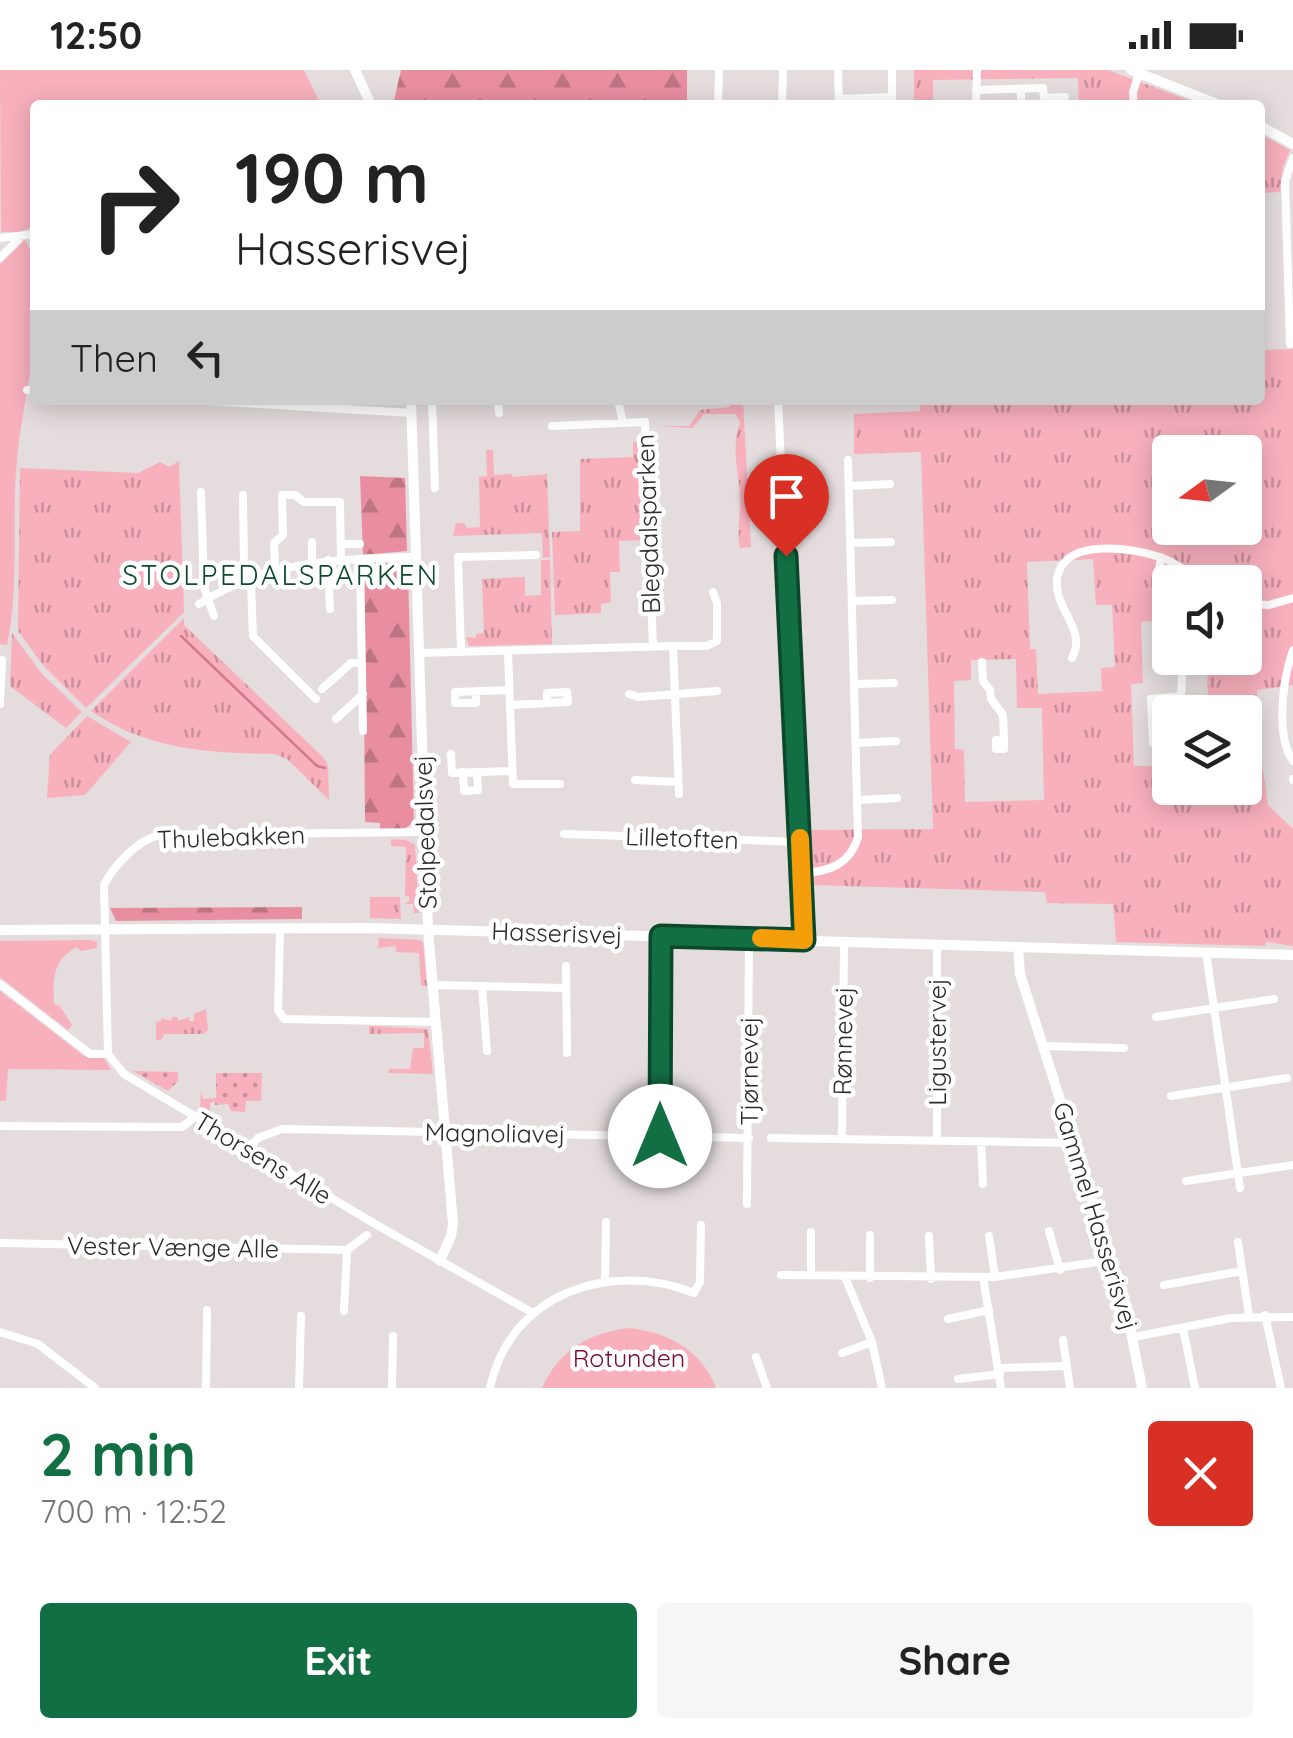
<!DOCTYPE html>
<html lang="en">
<head>
<meta charset="utf-8">
<style>
	body { margin:0; font-family:Quicksand,sans-serif; background:#f6f6f6; color:#222; height:100vh; display:flex; flex-direction:column; font-size:38px; white-space:nowrap }
	* { box-sizing:border-box; margin:0 }
	p { font-size:32px; color:#767676 }
	.icon { flex:none; width:55px; height:55px; fill:none; stroke:currentColor; stroke-width:2; stroke-linecap:round; stroke-linejoin:round }
	.map { position:relative; height:1318px; overflow:hidden }
	.details { display:flex; flex-direction:column; background:#fff; flex:1 }
	.details>* { flex:none }
	.top-card { position:absolute; left:30px; top:30px; width:1235px; height:305px; border-radius:10px; box-shadow:0 5px 25px #0003; background:#fff; color:#222; overflow:hidden }
	.needle { width:65px; rotate:255deg }
	.fabs { position:absolute; left:1152px; top:365px; display:grid; gap:20px }
	.fabs a { display:grid; place-items:center; width:110px; height:110px; border-radius:10px; background:#fff; box-shadow:0 5px 25px #0003; font-size:50px }
	.pin { position:absolute; display:grid; place-items:center; width:85px; height:85px; color:#fff; margin:-102px -42px; border-radius:50% 50% 50% 0; rotate:-45deg; box-shadow:0 0 10px #0007 }
	.pin .icon { rotate:45deg }
	.me { position:absolute; width:110px; margin:-55px; rotate:0deg; stroke-linejoin:round; filter:drop-shadow(0 0 8px #0008) }
	.turn { display:flex; align-items:center; gap:35px; height:210px; padding:0 40px; font-size:45px }
	.turn .icon { width:130px; height:130px; stroke-width:2.5 }
	.turn b { display:block; font-size:70px; line-height:85px }
	.then { display:flex; align-items:center; height:95px; padding:0 40px; background:#0003; gap:20px; font-size:38px }
	.round { display:grid; place-items:center; flex:none; width:105px; height:105px; border-radius:10px; background:#f6f6f6 }
	.head { display:flex; align-items:center; justify-content:space-between; height:170px; padding:0 40px }
	h1 { font-size:60px; font-weight:700; line-height:75px; color:#126f43 }
	.button { display:flex; gap:20px; margin-top:auto; padding:20px 40px }
	.button a { flex:1; height:115px; border-radius:10px; background:#126f43; color:#fff; font-size:40px; font-weight:700; line-height:115px; text-align:center }
	.button a+a { background:#f6f6f6; color:#222 }
	.status { display:flex; justify-content:space-between; align-items:center; height:70px; padding:0 50px; background:#fff; direction:ltr }
	.status svg { height:28px; fill:currentColor }
	.map>svg:first-child { display:block }
</style>
</head>
<body>
<div class="status"><b>12:50</b><svg viewBox="0 0 49 12"><path d="M0 12V9h3v3zM5 12V6h3v6zM10 12V3h3v9zM15 12V0h3v12zM26 1h20v11H26zM47 4h2v5h-2z"/></svg></div>
<div class="map">
<svg width="1293" height="1318" viewBox="0 0 1293 1318">
	<defs>
		<pattern id="grass-tufts" width="24" height="20" patternUnits="userSpaceOnUse" patternTransform="scale(2.5)"><rect width="24" height="20" fill="#f8b0bd"/><path d="M3 7l-1-3M5 7V3M7 7l1-3M15 17l-1-3M17 17v-4M19 17l1-3" fill="none" stroke="#c98f9a"/></pattern>
		<pattern id="forest-firs" width="22" height="20" patternUnits="userSpaceOnUse" patternTransform="scale(2.5)"><rect width="22" height="20" fill="#e98ea1"/><path d="M5 1l3.5 6h-7zM16 11l3.5 6h-7z" fill="#bd7483"/></pattern>
		<pattern id="garden-dots" width="8" height="8" patternUnits="userSpaceOnUse" patternTransform="scale(2.5)"><rect width="8" height="8" fill="#f8b0bd"/><path d="M2 2h.1M6 6h.1" fill="none" stroke="#c98f9a" stroke-width="1.8" stroke-linecap="round"/></pattern>
	</defs>
	<rect width="100%" height="100%" fill="#e4dcdd"/>
	<!-- grass -->
	<path fill="url(#grass-tufts)" fill-rule="evenodd" d="M 914,0 L 1108,0 L 1201,35 L 1079,35 L 1078,8 L 933,10 L 933,35 L 914,35 Z
		M 1260,64 L 1290,80 L 1283,97 L 1280,122 L 1260,123 Z
		M 1293,279 L 1293,615 L 1257,620 L 1258,667 L 1268,735 L 1293,759 L 1293,876 L 1266,872 L 1265,876 L 1116,872 L 1113,834 L 1047,833 L 1045,822 L 812,815 L 809,760 L 933,759 L 921,382 L 854,384 L 854,344 L 920,341 L 921,330 L 1260,330 L 1260,280 ZM 1170,382 L 1245,382 L 1245,458 L 1170,458 ZM 1093,489 L 1096,535 L 1112,535 L 1115,597 L 1101,598 L 1102,621 L 1038,624 L 1036,579 L 1030,579 L 1027,492 ZM 1170,512 L 1245,512 L 1245,588 L 1207,588 L 1208,632 L 1195,633 L 1195,642 L 1245,642 L 1245,718 L 1170,718 L 1170,696 L 1134,696 L 1131,614 L 1143,613 L 1141,552 L 1170,550 ZM 1016,589 L 1017,638 L 1042,638 L 1044,730 L 965,732 L 964,680 L 955,679 L 954,611 L 971,610 L 971,590 Z
		M 730,330 L 743,330 L 751,477 L 740,478 C 737,464 740,445 740,431 C 740,404 730,379 740,352 L 735,344 L 704,344 L 693,358 L 657,356 L 689,356 L 700,340 L 730,337 Z
		M 642,370 L 646,475 L 643,470 L 619,471 L 620,502 L 610,502 L 611,532 L 601,534 L 601,543 L 555,545 L 552,462 L 580,461 L 580,389 L 633,387 L 633,372 Z
		M 486,380 L 493,380 L 494,405 L 512,404 L 513,407 L 547,404 L 550,487 L 543,488 L 542,463 L 453,466 L 456,453 L 464,453 L 467,458 L 480,457 L 479,407 L 487,406 Z
		M 179,391 L 184,542 L 86,638 L 43,595 L 18,561 L 20,398 L 138,403 L 160,392 L 169,397 Z
		M 541,490 L 550,490 L 552,574 L 469,576 L 466,567 L 476,568 L 476,564 L 484,563 L 482,509 L 525,507 L 525,526 L 541,525 Z
		M 184,548 L 184,555 L 324,688 L 328,696 L 329,730 L 287,689 L 274,684 C 207,683 148,680 91,641 Z
		M 12,563 L 42,604 L 82,642 L 66,658 L 10,616 Z
		M 87,646 L 131,672 L 85,725 L 47,728 L 50,685 Z
		M 391,769 L 406,770 L 415,775 L 419,843 L 414,843 L 413,834 L 405,834 L 409,831 L 409,826 L 405,826 L 406,777 L 391,776 Z
		M 370,827 L 400,827 L 401,849 L 370,848 Z
		M 379,868 L 420,870 L 423,873 L 427,916 L 421,916 L 419,883 L 396,882 L 396,876 L 378,878 Z
		M 206,939 L 208,960 L 203,964 L 165,964 L 161,970 L 156,970 L 156,952 L 161,951 L 161,948 L 171,951 L 172,947 L 178,947 L 178,951 L 189,947 L 189,951 L 194,951 L 194,944 Z
		M 369,956 L 428,959 L 433,1004 L 388,1003 L 389,999 L 410,999 L 413,978 L 424,978 L 424,963 L 369,964 Z"/>
	<!-- forest -->
	<path fill="url(#forest-firs)" d="M 401,0 L 687,0 L 687,35 L 393,35 Z
		M 360,406 L 405,408 L 407,481 L 363,485 Z
		M 402,493 L 408,497 L 414,752 L 404,759 L 380,759 L 380,753 L 365,752 L 363,494 Z
		M 302,837 L 302,849 L 116,851 L 110,838 Z"/>
	<!-- park -->
	<path fill="#f8b0bd" d="M 0,0 L 304,0 L 321,35 L 35,35 L 35,156 L 19,162 L 1,162 Z
		M 25,170 C 54,216 21,335 17,390 C 11,452 20,514 7,575 L 0,574 L 0,194 Z
		M 92,870 L 97,872 L 97,878 L 81,881 L 76,877 C 52,892 53,908 54,934 L 60,936 L 72,955 L 68,960 L 0,907 L 0,871 Z
		M 0,921 L 84,986 L 104,988 L 111,1000 L 8,999 L 6,1030 L 0,1031 Z
		M 629,1258 C 667,1262 702,1280 716,1318 L 542,1318 C 559,1280 588,1263 629,1258 Z"/>
	<!-- garden -->
	<path fill="url(#garden-dots)" d="M 133,1001 L 178,1002 L 178,1011 L 168,1021 Z
		M 216,1003 L 262,1003 L 261,1031 L 246,1031 L 245,1042 L 231,1041 L 228,1034 L 215,1035 L 215,1032 L 210,1033 L 210,1047 L 200,1041 L 201,1021 L 203,1029 L 216,1028 Z"/>
	<g fill="none" stroke-linecap="round" stroke-linejoin="round">
		<!-- stream -->
		<path stroke="#d27a8d" stroke-width="2.5" d="M 181,566 L 317,696 L 325,698"/>
		<!-- minor -->
		<path stroke="#fff" stroke-width="8" d="M 838,0 L 839,35
			M 892,0 L 892,35
			M 1021,19 L 1021,35
			M 976,20 L 1043,18 L 1044,28 L 1065,27
			M 839,29 L 892,27
			M 718,35 L 719,0
			M 782,35 L 783,0
			M 976,35 L 977,0
			M 1134,35 L 1133,22 L 1139,3
			M 0,168 L 35,164
			M 0,188 L 18,170
			M 1290,274 L 1285,111 L 1293,88
			M 27,320 L 35,320
			M 190,330 L 412,343
			M 432,330 L 435,418
			M 498,330 L 499,343
			M 618,330 L 623,353
			M 778,330 L 804,870
			M 552,356 L 645,352 L 653,577
			M 849,416 L 890,414
			M 201,422 L 204,517 L 214,546
			M 243,425 L 244,497 L 251,514 L 253,566 L 316,629
			M 312,472 L 312,491
			M 851,473 L 891,472
			M 341,474 L 360,474
			M 1161,487 L 1157,512 L 1170,531
			M 360,489 L 363,661
			M 328,490 L 330,539
			M 275,499 L 274,473 L 283,465 L 282,425 L 295,425 L 304,432 L 340,432 L 341,490
			M 852,531 L 892,530
			M 199,534 C 267,490 339,489 416,487
			M 1245,534 L 1269,535 L 1293,528
			M 673,576 L 707,576 L 717,571 L 717,533 L 713,522
			M 1293,580 C 1283,608 1275,666 1293,691
			M 508,581 L 513,714 L 560,714
			M 461,582 L 458,487 L 536,485
			M 419,583 L 673,576 L 679,724
			M 1072,588 C 1089,557 1047,535 1059,501 C 1072,468 1134,479 1160,487 C 1175,492 1187,501 1198,512
			M 982,592 L 983,611 L 990,620 L 991,629 L 1003,645 L 1004,669 L 996,670 L 996,679 L 1004,679 L 1004,669
			M 855,614 L 894,613
			M 322,619 L 351,593 L 362,593
			M 476,621 L 476,633 L 455,633 L 455,622 L 509,620
			M 629,624 L 638,627 L 717,621
			M 0,634 L 2,590
			M 510,635 L 568,632 L 567,622 L 547,623 L 547,633
			M 336,649 L 363,624
			M 856,673 L 896,671
			M 1170,673 L 1153,673 L 1151,629 L 1181,626 L 1183,588
			M 451,684 L 452,703 L 512,701
			M 463,702 L 464,721 L 478,720 L 477,702
			M 1293,709 L 1293,710
			M 635,710 L 677,712
			M 858,730 L 897,728
			M 424,762 L 160,765 C 139,769 114,795 104,815 L 108,984 L 124,1004 L 375,1154 L 533,1243
			M 564,764 L 800,772
			M 802,803 C 828,802 850,795 858,767 L 848,390
			M 280,859 L 278,940 L 284,949 L 436,952
			M 937,874 L 937,1071
			M 1206,882 L 1240,1118
			M 566,896 L 567,983
			M 0,914 L 90,984 L 108,984
			M 433,915 L 566,918
			M 482,916 L 487,981
			M 1156,947 L 1274,929
			M 1044,976 L 1124,978
			M 1171,1026 L 1287,1008
			M 0,1056 L 182,1057 L 195,1047
			M 659,1067 L 661,866
			M 771,1068 L 1074,1073
			M 842,1069 L 844,872
			M 981,1071 L 983,1114
			M 248,1079 L 258,1068 L 282,1059 L 749,1068
			M 1186,1111 L 1293,1095
			M 747,1134 L 749,868
			M 1049,1161 L 1060,1200
			M 870,1165 L 870,1208
			M 929,1166 L 931,1209
			M 989,1166 L 995,1207
			M 1238,1172 L 1249,1246
			M 0,1173 L 347,1180 L 367,1165
			M 781,1205 L 995,1207 L 1111,1190
			M 811,1206 L 811,1162
			M 845,1207 L 872,1272 L 882,1318
			M 983,1207 L 1001,1318
			M 605,1211 L 606,1152
			M 1164,1215 L 1242,1201
			M 344,1241 L 347,1180
			M 1265,1245 L 1281,1318
			M 948,1249 L 989,1240
			M 1183,1258 L 1195,1318
			M 0,1262 L 38,1274 L 95,1318
			M 1134,1267 L 1231,1248 L 1293,1247
			M 1063,1270 L 1070,1318
			M 842,1283 L 872,1272
			M 756,1287 L 767,1318
			M 1000,1298 L 1067,1296
			M 958,1309 L 1000,1304
			M 206,1318 L 207,1240
			M 299,1318 L 301,1246
			M 392,1318 L 393,1266
			M 490,1318 C 510,1223 610,1190 694,1223 L 700,1212 L 701,1155"/>
		<!-- tertiary -->
		<path stroke="#fff" stroke-width="10" d="M 355,0 L 371,35
			M 1131,0 L 1219,35
			M 1260,56 L 1293,74
			M 411,330 L 428,860 L 453,1154 L 451,1166 L 440,1191
			M 0,860 L 369,858 L 1293,885
			M 1018,877 L 1020,904 L 1126,1237 L 1142,1318"/>
	</g>
	<g fill="none" stroke-linecap="round" stroke-linejoin="round">
		<!-- route casing -->
		<g stroke="#0c482c" stroke-width="25">
			<path id="route" d="M 660,1066 L 661,866 L 804,870 L 786,486"/>
		</g>
		<!-- route -->
		<use href="#route" stroke="#126f43" stroke-width="18"/>
		<!-- slow -->
		<path stroke="#f59e0b" stroke-width="18" d="M 761,868 L 804,870 L 800,768"/>
	</g>
	<g text-anchor="middle" stroke-width="9" stroke-linejoin="round" paint-order="stroke">
		<!-- street labels -->
		<g font-size="25" fill="#2d2a2b" stroke="#fff">
			<text transform="translate(648 454) rotate(-92)" y="9">Blegdalsparken</text>
			<text transform="translate(425 762) rotate(-92)" y="9">Stolpedalsvej</text>
			<text transform="translate(231 767) rotate(-2)" y="9">Thulebakken</text>
			<text transform="translate(682 768) rotate(2)" y="9">Lilletoften</text>
			<text transform="translate(557 863) rotate(2)" y="9">Hasserisvej</text>
			<text transform="translate(843 971) rotate(-89)" y="9">Rønnevej</text>
			<text transform="translate(937 972) rotate(-90)" y="9">Ligustervej</text>
			<text transform="translate(749 1001) rotate(-90)" y="9">Tjørnevej</text>
			<text transform="translate(495 1063) rotate(1)" y="9">Magnoliavej</text>
			<text transform="translate(263 1088) rotate(31)" y="9">Thorsens Alle</text>
			<text transform="translate(1096 1146) rotate(73)" y="9">Gammel Hasserisvej</text>
			<text transform="translate(173 1177) rotate(1)" y="9">Vester Vænge Alle</text>
		</g>
		<!-- park labels -->
		<g font-size="25" fill="#7a0c35" stroke="#fff">
			<text x="629" y="1297">Rotunden</text>
		</g>
		<!-- neighbourhood labels -->
		<g font-size="28" letter-spacing="2.5" fill="#0d4a2c" stroke="#fff">
			<text x="281" y="515">STOLPEDALSPARKEN</text>
		</g>
	</g>
</svg>
<div class="fabs">
<a><svg class="needle" viewBox="-14 -14 28 28"><path d="M0-13l5 13h-10z" fill="#e53935"/><path d="M0 13l5-13h-10z" fill="#767676"/></svg></a>
<a><svg class="icon" aria-label="sound" viewBox="0 0 24 24"><path d="M4 9h4l5-4v14l-5-4H4zM17 9q2 3 0 6"/></svg></a>
<a><svg class="icon" aria-label="layers" viewBox="0 0 24 24"><path d="M12 4l9 5-9 5-9-5zM3 14l9 5 9-5"/></svg></a>
</div>
<div class="pin" style="left:786px;top:486px;background:#d93025"><svg class="icon" aria-label="arrive" viewBox="0 0 24 24"><path d="M6 21V4h12l-3 4 3 4H6"/></svg></div>
<svg class="me" style="left:660px;top:1066px" viewBox="-20 -20 40 40"><circle r="19" fill="#fff"/><path d="M0-13L10 11 0 6-10 11z" fill="#126f43"/></svg>
<div class="top-card">
<div class="turn"><svg class="icon" aria-label="right" viewBox="0 0 24 24"><path d="M7 20v-9h11M14 6l5 5-5 5"/></svg><div><b>190 m</b>Hasserisvej</div></div>
<div class="then">Then<svg class="icon" aria-label="left" viewBox="0 0 24 24"><path d="M17 20v-9H6M10 6l-5 5 5 5"/></svg></div>
</div>
</div>
<section class="details">
<div class="head"><div><h1>2 min</h1><p>700 m · 12:52</p></div><a class="round" style="background:#d93025;color:#fff"><svg class="icon" aria-label="close" viewBox="0 0 24 24"><path d="M6 6l12 12M18 6L6 18"/></svg></a></div>
<div class="button"><a>Exit</a><a>Share</a></div>
</section>
</body>
</html>
